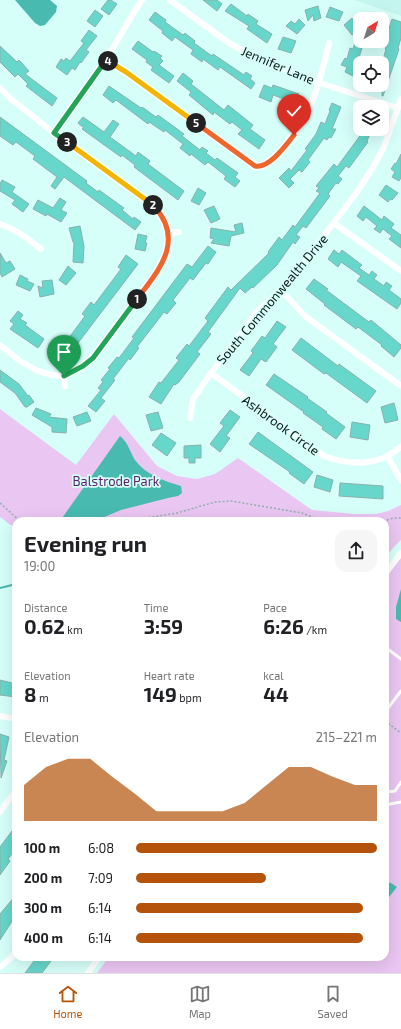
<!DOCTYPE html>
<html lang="en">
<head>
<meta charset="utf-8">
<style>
	:root { --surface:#fff; --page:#f6f6f6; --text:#202124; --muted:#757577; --line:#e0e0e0; --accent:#b45309 }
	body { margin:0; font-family:"Exo 2",sans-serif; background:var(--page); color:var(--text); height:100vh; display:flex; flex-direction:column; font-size:15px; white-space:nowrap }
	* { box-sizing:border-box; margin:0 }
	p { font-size:13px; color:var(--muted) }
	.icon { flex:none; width:22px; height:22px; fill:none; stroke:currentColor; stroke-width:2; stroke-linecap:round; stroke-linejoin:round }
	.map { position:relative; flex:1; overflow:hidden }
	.panel { position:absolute; left:12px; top:517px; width:377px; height:444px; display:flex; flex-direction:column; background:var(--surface); border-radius:12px; box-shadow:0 4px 16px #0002 }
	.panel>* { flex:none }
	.needle { width:26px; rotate:38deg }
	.tools { position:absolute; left:353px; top:12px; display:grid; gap:8px }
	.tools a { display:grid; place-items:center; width:36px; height:36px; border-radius:8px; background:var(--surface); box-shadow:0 4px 16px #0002; font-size:20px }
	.pin { position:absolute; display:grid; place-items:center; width:34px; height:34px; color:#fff; margin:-41px -17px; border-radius:50% 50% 50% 0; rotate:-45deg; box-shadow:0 0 4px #0007 }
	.pin .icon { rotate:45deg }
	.km { position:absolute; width:20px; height:20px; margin:-10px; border-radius:50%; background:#222; color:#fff; font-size:11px; line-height:20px; text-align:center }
	.round { display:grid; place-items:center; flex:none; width:42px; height:42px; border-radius:12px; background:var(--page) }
	.summary { display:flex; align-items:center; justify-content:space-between; height:68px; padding:0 12px }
	h1 { font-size:22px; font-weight:700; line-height:30px }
	.figures { display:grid; grid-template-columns:repeat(3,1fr); gap:6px; height:68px; padding:4px 12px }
	.figures div { display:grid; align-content:center }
	.figures b { font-size:20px; font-weight:700 }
	.figures small { font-size:11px; font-weight:400 }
	.figures p { font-size:11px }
	.chart { height:112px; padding:8px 12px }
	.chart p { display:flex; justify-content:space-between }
	.chart svg { width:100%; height:72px; margin-top:4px; fill:var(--accent); opacity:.7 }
	ul { padding:0 12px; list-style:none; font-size:13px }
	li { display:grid; grid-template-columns:64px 48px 1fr; align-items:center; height:30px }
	li i { height:10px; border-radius:5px; background:var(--accent) }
	.dock { display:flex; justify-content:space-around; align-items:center; height:56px; border-top:1px solid var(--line); background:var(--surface); font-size:11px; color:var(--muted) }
	.dock a { display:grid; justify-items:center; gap:2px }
	.dock .active { color:var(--accent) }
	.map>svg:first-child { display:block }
</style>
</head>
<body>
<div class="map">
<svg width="401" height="973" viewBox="0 0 401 973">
	<rect width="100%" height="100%" fill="#d7fffa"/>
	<polygon fill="#c4f5ef" points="354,0 401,0 401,16"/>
	<g fill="#eac6f2">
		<polygon points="0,409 76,465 114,414 157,466 177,476 197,479 215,474 238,458 312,510 355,514 376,514 388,511 401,505 401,540 393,548 385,558 385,521 16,521 16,529 0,517"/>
		<polygon points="401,557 401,973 97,973 109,957 385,957 385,579"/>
	</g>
	<g fill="#49bab0">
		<polygon points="15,0 50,0 57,6 56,12 45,25 40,26 35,23"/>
		<path d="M120,436c8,6 10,16 15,24 11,15 29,21 46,26l1,7 -4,3 -10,2 -47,12 -26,11h-35z"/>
		<polygon points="401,589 401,622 396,619 396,607"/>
		<polygon points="385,882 391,883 397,887 385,902"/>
	</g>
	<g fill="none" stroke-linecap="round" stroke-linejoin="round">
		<polyline stroke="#49bab0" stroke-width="2" points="0,588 16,584"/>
	</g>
	<g fill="#67d6cb" stroke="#8bb0ac">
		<polygon points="108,0 111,0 117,4 109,15 101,9"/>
		<polygon points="203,0 217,0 222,4 217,11"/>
		<polygon points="231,4 247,16 248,14 258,21 256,24 272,34 267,43 247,29 249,26 225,11"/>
		<polygon points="318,6 321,18 314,21 313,15 308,21 305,10"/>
		<polygon points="330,7 343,12 339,21 326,17"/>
		<polygon points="95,10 103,16 95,27 87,21"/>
		<polygon points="155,12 166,20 165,22 183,35 185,33 195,41 194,43 212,56 213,54 244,75 246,72 252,76 250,79 255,83 251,89 220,67 218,70 203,59 202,62 191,54 193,50 175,37 172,41 162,33 163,31 149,20"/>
		<polygon points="352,18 355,21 357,19 360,23 360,29 352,35 344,25"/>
		<polygon points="299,19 305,25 297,34 286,26 291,21 295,24"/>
		<polygon points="392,19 401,22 401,38 398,48 399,49 383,96 382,96 382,63 386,49 385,49 387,45 384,44"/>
		<polygon points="89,30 97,36 86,50 89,52 81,63 80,62 75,70 72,68 67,75 56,67 61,59 64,61 66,58 70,61 84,43 81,41"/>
		<polygon points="283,37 296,41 291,53 278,49"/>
		<polygon points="138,41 153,52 154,51 162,56 160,58 163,61 159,65 174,76 169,83 151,70 153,67 146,62 147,60 132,49"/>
		<polygon points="355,42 363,45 357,64 359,65 353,76 345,72 347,67 341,65 345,58 347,59 350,48 353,49"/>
		<polygon points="0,46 17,62 19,60 29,71 25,74 57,98 52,106 26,86 28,84 18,74 15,77 0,62"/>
		<polygon points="183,73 193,81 191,84 224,110 228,105 253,125 250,129 265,140 259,149 238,134 242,130 232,122 230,124 214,112 213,115 189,95 191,92 177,81"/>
		<polygon points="264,85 272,88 273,85 299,94 295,103 273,95 271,102 259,97"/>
		<polygon points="109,86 141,108 142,107 156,117 158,115 173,126 184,134 182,136 200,150 202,147 208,151 206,153 215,160 217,158 238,173 235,177 240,181 235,187 224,179 226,176 208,162 205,165 191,154 190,156 180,148 183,144 165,130 164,132 149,122 148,124 116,100 113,103 103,95"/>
		<polygon points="332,103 341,107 332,129 336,129 331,138 329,137 327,140 324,138 308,160 310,162 302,172 299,170 290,179 294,183 289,188 279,178 289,168 291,171 307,150 305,149 316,134 321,122 325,124 330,111 329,110"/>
		<polygon points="0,117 87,181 86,183 98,192 99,190 124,208 122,210 133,219 134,217 141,222 135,230 64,177 55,189 51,186 57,177 33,159 35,156 16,142 13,145 0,136"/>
		<polygon points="83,117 104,132 113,120 119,124 110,137 136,156 138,152 150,161 148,164 184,191 178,200 134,167 135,165 122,155 121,157 82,129 84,128 78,123"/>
		<polygon points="365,129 372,129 367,141 368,142 349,168 346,166 338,176 342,179 338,184 336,183 328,194 330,196 306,228 303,226 296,235 300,237 295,244 293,242 277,265 253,288 252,287 245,293 240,288 208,332 211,334 197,352 200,354 179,382 175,385 174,384 161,404 149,397 159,382 161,383 179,360 176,358 187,344 189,346 208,321 205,318 228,287 231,290 269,253 268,252 279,237 282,240 293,225 295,227 320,193 316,191 319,188 316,186 334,164 337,167"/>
		<polygon points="401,154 401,178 399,181 392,177 395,172 391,169 395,163 396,164"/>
		<polygon points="2,180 15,187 12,192 29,204 23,212 12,204 15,200 0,191 0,184"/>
		<polygon points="386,185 398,193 392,200 390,199 388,202 379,195"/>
		<polygon points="198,188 206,193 199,205 191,201"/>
		<polygon points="60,198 66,202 61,210 67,213 61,222 47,214 46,216 33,209 38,200 53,208"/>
		<polygon points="214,206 220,219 211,223 204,210"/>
		<polygon points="364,206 382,220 384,216 394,224 391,228 401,235 401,248 389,239 392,236 383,229 380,233 374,229 377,226 366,217 363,221 357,216"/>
		<polygon points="242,223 244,233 231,236 229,246 211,243 214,239 210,238 211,228 236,232 234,225"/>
		<polygon points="80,226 84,246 83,263 73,262 74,242 73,242 69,228"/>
		<polygon points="138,234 147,236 145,243 147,243 145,251 135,249"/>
		<polygon points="208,246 216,252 208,264 206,263 193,280 190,278 173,300 176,303 167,314 164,312 137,347 139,348 130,360 129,358 113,379 115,380 101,398 105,401 96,412 88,406 101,390 98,388 103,382 101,380 110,369 108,368 117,357 119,358 134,338 132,337 187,264 192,267"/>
		<polygon points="334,250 339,254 342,250 362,265 359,268 369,275 372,271 377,275 374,279 384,286 386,282 392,286 389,290 401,299 401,303 397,309 357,281 361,276 341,262 338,267 328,259"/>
		<polygon points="0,253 6,263 10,261 15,269 2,277 0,273"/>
		<polygon points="126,255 138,264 78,343 70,349 68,348 62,352 58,345 71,335 85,316 82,314 91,302 94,305 121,269 118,267"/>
		<polygon points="68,266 76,273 66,285 59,280"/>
		<polygon points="20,275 28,279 27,281 34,284 30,291 16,285"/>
		<polygon points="314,279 328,289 326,290 369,322 371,320 401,345 401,348 394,357 381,346 382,345 358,327 356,329 324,305 325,304 306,289"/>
		<polygon points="52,280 54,294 40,297 38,286 43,288 42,281"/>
		<polygon points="18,311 23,315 20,319 27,323 25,325 44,339 38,348 10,329 14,324 10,321"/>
		<polygon points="277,321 286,327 273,344 277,347 266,362 261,359 249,376 240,370 253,353 251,351 262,336 265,338"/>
		<polygon points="301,338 338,366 339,364 376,391 367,403 326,373 324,374 292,350"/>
		<polygon points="0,370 19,384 28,396 29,395 34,402 27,407 25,407 15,393 0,382"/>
		<polygon points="274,374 308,397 307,398 327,412 326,413 345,427 336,439 322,429 323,427 303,413 304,412 266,385"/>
		<polygon points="394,403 398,420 385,423 381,407"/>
		<polygon points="36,408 51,414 49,417 67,419 66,433 52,432 52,427 32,415"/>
		<polygon points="230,410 240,417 226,436 230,438 220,452 210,444 224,426 220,423"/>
		<polygon points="87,412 91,421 77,426 73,417"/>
		<polygon points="158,412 163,428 151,431 146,415"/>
		<polygon points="352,422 370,425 368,440 350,437"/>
		<polygon points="258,432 313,472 304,484 289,473 290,472 249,444"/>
		<polygon points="161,433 176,443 167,456 152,445"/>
		<polygon points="201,445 201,458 195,458 195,463 189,463 189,458 184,458 184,446"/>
		<polygon points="317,475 333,480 330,492 314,487"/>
		<polygon points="340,483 383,486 383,499 339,496"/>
		<polygon points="0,680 16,684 16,697 0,695"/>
		<polygon points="0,734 9,737 4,760 7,761 1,778"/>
		<polygon points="12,831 16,834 16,849 8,859 10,861 0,875 0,847"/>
		<polygon points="16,895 16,915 0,940 0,914"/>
		<polygon points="37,957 54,957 42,973 25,973"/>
	</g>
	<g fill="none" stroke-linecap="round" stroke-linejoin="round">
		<g stroke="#91b0ac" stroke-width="1.5" stroke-dasharray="2 2" stroke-linecap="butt">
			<polyline points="0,503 20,521"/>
			<polyline points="137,521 146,518 177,513 215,502 231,501 302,513 317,519 341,521"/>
			<polyline points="383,521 394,518 401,518"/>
			<polyline points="385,721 401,733"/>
		</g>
		<g stroke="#fff" stroke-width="3">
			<polyline points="385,647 401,659"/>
			<polyline points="385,712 401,691"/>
			<polyline points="385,792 395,791 401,782"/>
			<polyline points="385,805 401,802"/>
		</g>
		<g stroke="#fff" stroke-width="6">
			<polyline points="170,0 229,43 262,61 320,83 398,108"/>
			<path d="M106,60l20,12 129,94c10,2 16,-6 23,-13 32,-33 41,-67 51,-110"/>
			<path d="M0,88l11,11 43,34 97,70c19,19 22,46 7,68l-65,87 -19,14 -10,4 -12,-1 -14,-4 -18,-10 -20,-16"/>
			<polyline points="54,133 106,60 134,12 142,0"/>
			<polyline points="334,223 401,271"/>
			<path d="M0,224c16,5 28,15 41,25"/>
			<polyline points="168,234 179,232"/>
			<polyline points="280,289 305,316 401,386"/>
			<path d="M211,373l113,83c26,10 57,10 77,-10"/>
			<polyline points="64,376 65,386"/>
			<polyline points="190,418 193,399 211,373 255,314 291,279 357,192 372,169 384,147 401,99"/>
			<polyline points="388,457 401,480"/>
			<polyline points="385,574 401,553"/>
			<polyline points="0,716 16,719"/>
			<polyline points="0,812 16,790"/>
			<polyline points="0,967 11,958 16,952"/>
			<polyline points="88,973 99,957"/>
		</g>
	</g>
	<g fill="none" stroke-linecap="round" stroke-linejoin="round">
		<g stroke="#fff" stroke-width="8">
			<polyline id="split-1" points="64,376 83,366 93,358 137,299"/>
		</g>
		<g stroke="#fff" stroke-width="8">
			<path id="split-2" d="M137,299c22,-29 49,-59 16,-94"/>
		</g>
		<g stroke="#fff" stroke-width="8">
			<polyline id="split-3" points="67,142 153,205"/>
		</g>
		<g stroke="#fff" stroke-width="8">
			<polyline id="split-4" points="67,142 54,133 106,60 108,61"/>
		</g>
		<g stroke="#fff" stroke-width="8">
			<polyline id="split-5" points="108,61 126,72 196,123"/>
		</g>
		<g stroke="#fff" stroke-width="8">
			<path id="split-6" d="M196,123l59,43c14,3 31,-21 39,-31"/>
		</g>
		<use href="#split-1" stroke="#22a559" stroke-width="5"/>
		<use href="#split-2" stroke="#f0652b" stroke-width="5"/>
		<use href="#split-3" stroke="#f5b400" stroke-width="5"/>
		<use href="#split-4" stroke="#22a559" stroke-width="5"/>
		<use href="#split-5" stroke="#f5b400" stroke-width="5"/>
		<use href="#split-6" stroke="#f0652b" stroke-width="5"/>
	</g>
	<g text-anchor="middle" stroke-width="3.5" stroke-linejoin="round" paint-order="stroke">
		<g font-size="13" fill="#0c1a19" stroke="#d7fffa">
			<text transform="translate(278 65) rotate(23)" y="5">Jennifer Lane</text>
			<text transform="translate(272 299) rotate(-50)" y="5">South Commonwealth Drive</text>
			<text transform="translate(281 425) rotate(36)" y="5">Ashbrook Circle</text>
		</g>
		<g font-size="13" fill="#5a1e67" stroke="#d7fffa">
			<text x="116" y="486">Balstrode Park</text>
		</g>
	</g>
</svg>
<div class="tools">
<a><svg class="needle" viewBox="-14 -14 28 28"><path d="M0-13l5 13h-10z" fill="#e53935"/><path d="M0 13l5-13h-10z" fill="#757577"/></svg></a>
<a><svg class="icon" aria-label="locate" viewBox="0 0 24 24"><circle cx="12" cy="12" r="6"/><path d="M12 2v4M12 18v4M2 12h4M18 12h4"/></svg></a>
<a><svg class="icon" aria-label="layers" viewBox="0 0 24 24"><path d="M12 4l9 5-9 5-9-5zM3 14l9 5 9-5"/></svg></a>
</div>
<div class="pin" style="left:64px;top:376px;background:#1e9e55"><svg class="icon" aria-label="arrive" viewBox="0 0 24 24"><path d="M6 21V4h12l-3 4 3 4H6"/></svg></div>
<div class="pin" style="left:294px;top:135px;background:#d93025"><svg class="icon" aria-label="check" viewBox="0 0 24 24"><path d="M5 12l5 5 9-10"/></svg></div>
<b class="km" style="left:137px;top:299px">1</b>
<b class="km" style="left:153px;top:205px">2</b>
<b class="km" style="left:67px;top:142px">3</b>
<b class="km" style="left:108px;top:61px">4</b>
<b class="km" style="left:196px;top:123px">5</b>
<section class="panel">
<div class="summary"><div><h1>Evening run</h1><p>19:00</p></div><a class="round"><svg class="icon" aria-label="share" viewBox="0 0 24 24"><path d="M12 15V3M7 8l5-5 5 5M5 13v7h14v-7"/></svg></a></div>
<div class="figures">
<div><p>Distance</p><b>0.62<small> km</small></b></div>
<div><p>Time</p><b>3:59</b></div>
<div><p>Pace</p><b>6:26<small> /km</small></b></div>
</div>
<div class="figures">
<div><p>Elevation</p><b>8<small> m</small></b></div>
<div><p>Heart rate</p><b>149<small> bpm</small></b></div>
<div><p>kcal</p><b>44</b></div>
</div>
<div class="chart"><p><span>Elevation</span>215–221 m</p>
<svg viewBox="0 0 160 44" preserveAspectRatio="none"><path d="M0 44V22L10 11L20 6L30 6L40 17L50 27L60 38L70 38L80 38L90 38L100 33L110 22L120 11L130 11L140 17L150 22L160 22V44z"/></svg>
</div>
<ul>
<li><b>100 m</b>6:08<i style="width:100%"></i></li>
<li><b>200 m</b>7:09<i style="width:54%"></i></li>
<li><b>300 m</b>6:14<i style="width:94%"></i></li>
<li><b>400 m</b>6:14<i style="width:94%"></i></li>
</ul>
</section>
</div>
<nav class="dock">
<a class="active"><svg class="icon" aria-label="home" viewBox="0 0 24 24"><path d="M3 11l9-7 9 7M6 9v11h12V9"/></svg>Home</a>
<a><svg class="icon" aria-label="map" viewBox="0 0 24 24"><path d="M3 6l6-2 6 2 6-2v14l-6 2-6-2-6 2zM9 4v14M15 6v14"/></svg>Map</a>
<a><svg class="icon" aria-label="saved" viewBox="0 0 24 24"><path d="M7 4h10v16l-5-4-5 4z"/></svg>Saved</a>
</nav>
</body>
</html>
